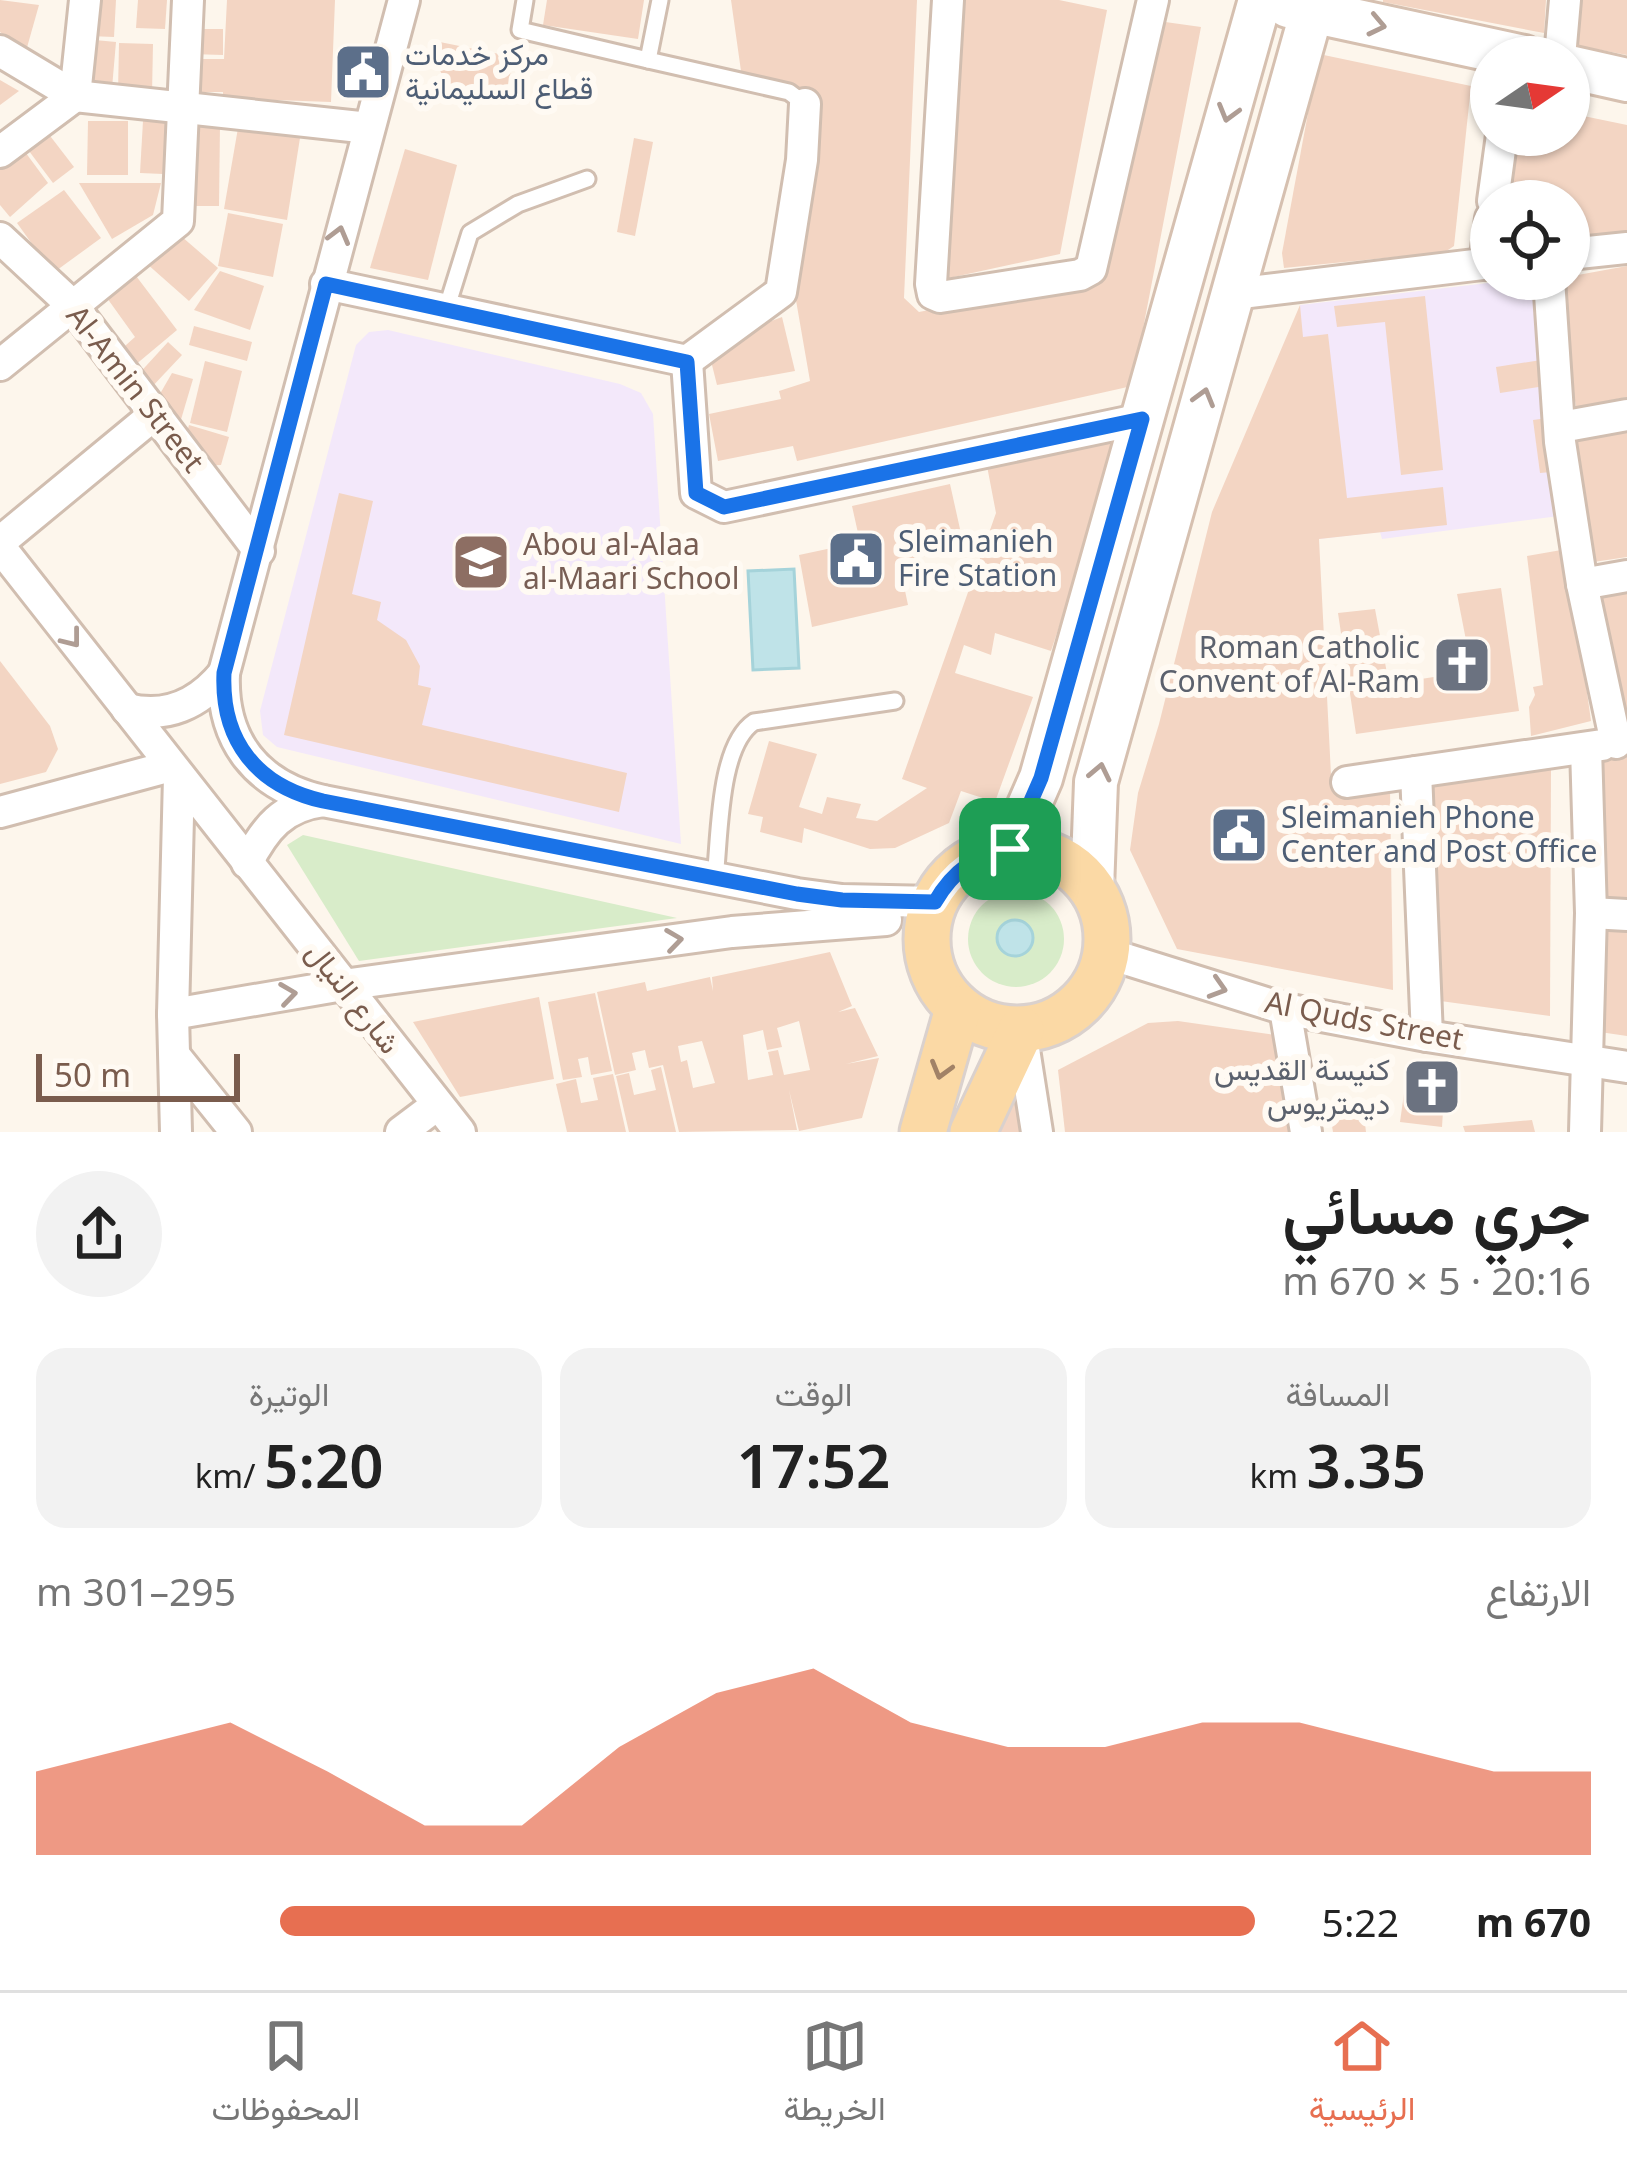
<!DOCTYPE html>
<html lang="ar">
<head>
<meta charset="utf-8">
<style>
	:root { --surface:#fff; --page:#f2f2f2; --text:#222; --muted:#767676; --line:#e0e0e0; --accent:#e76f51 }
	body { margin:0; font-family:"Noto Sans",Vazirmatn,sans-serif; background:var(--page); color:var(--text); direction:rtl; height:100vh; display:flex; flex-direction:column; font-size:45px; white-space:nowrap }
	* { box-sizing:border-box; margin:0 }
	p { font-size:39px; color:var(--muted) }
	.icon { flex:none; width:66px; height:66px; fill:none; stroke:currentColor; stroke-width:2; stroke-linecap:round; stroke-linejoin:round }
	.map { position:relative; height:1132px; overflow:hidden; direction:ltr }
	.sheet { display:flex; flex-direction:column; background:var(--surface); flex:1 }
	.sheet>* { flex:none }
	.needle { width:78px; rotate:77deg }
	.buttons { position:absolute; left:1470px; top:36px; display:grid; gap:24px }
	.buttons a { display:grid; place-items:center; width:120px; height:120px; border-radius:50%; background:var(--surface); box-shadow:0 3px 9px #0004; font-size:60px }
	.scale { position:absolute; left:36px; bottom:30px; width:204px; box-sizing:border-box; padding-left:12px; border:6px solid #7a5c4d; border-top:0; font-size:33px; line-height:42px; white-space:nowrap; color:#7a5c4d; -webkit-text-stroke:9px #fffaf3; paint-order:stroke }
	.pin { position:absolute; display:grid; place-items:center; width:102px; height:102px; color:#fff; margin:-51px; border-radius:24px; box-shadow:0 6px 18px #0006 }
	.round { display:grid; place-items:center; flex:none; width:126px; height:126px; border-radius:63px; background:var(--page) }
	.overview { display:flex; align-items:center; justify-content:space-between; height:204px; padding:0 36px }
	h1 { font-size:66px; font-weight:600; line-height:90px }
	.metrics { display:grid; grid-template-columns:repeat(3,1fr); gap:18px; height:204px; padding:12px 36px }
	.metrics div { display:grid; align-content:center; border-radius:30px; background:var(--page); text-align:center }
	.metrics b { font-size:60px; font-weight:600 }
	.metrics small { font-size:33px; font-weight:400 }
	.metrics p { font-size:33px }
	.chart { height:336px; padding:24px 36px }
	.chart p { display:flex; justify-content:space-between }
	.chart svg { width:100%; height:216px; margin-top:12px; fill:var(--accent); opacity:.7 }
	ul { padding:0 36px; list-style:none; font-size:39px }
	li { display:grid; grid-template-columns:192px 144px 1fr; align-items:center; height:90px }
	li i { height:30px; border-radius:15px; background:var(--accent) }
	.dock { display:flex; justify-content:space-around; align-items:center; height:168px; border-top:3px solid var(--line); background:var(--surface); font-size:33px; color:var(--muted) }
	.dock a { display:grid; justify-items:center; gap:6px }
	.dock .current { color:var(--accent) }
	.map>svg:first-child { display:block }
</style>
</head>
<body>
<div class="map">
<svg width="1627" height="1132" viewBox="0 0 1627 1132">
	<rect width="100%" height="100%" fill="#fdf6ec"/>
	<g fill="#f3e8fa">
		<polygon points="1522,279 1537,279 1567,515 1382,539 1380,532 1319,539 1296,338 1300,305"/>
		<polygon points="388,330 620,384 641,393 653,414 681,844 277,747 263,735 260,711 356,345 369,332"/>
	</g>
	<g fill="#d8ecc9">
		<polygon points="303,835 677,918 359,961 287,845"/>
		<circle cx="1016" cy="939" r="48"/>
	</g>
	<g fill="#bfe3e8" stroke="#a5d3da" stroke-width="3">
		<polygon points="794,569 799,668 753,670 748,571"/>
		<circle cx="1015" cy="938" r="18"/>
	</g>
	<g fill="#f3d5c3" fill-rule="evenodd">
		<polygon points="0,0 39,5 26,51 0,32"/>
		<polygon points="91,0 116,0 114,37 89,36"/>
		<polygon points="138,0 167,0 165,29 136,28"/>
		<polygon points="227,0 335,0 331,102 223,98 223,92 192,92 192,59 224,59"/>
		<polygon points="547,0 644,0 638,39 543,25"/>
		<polygon points="731,0 917,0 904,298 919,312 1087,279 1151,20 1201,27 1132,386 797,461 793,446 718,461 709,414 781,399 779,391 810,381 789,260 794,88 741,71"/>
		<polygon points="953,0 1059,0 1107,10 1060,254 940,280"/>
		<polygon points="1383,0 1546,0 1544,33 1383,2"/>
		<polygon points="1578,0 1627,0 1627,55 1575,45"/>
		<polygon points="190,29 223,29 223,55 190,54"/>
		<polygon points="84,39 116,42 112,88 81,86"/>
		<polygon points="435,41 514,57 505,98 446,83 437,64 429,61"/>
		<polygon points="119,43 153,44 152,94 118,93"/>
		<polygon points="1319,54 1471,86 1454,246 1445,252 1284,268 1282,253"/>
		<polygon points="0,80 19,91 0,105"/>
		<polygon points="1569,113 1627,125 1627,232 1569,240 1569,201 1498,201 1504,135 1569,135"/>
		<polygon points="88,121 128,121 128,175 87,175"/>
		<polygon points="143,121 166,122 163,174 140,173"/>
		<polygon points="186,124 220,124 219,206 185,206"/>
		<polygon points="44,128 74,167 53,183 23,143"/>
		<polygon points="238,128 300,138 287,220 224,209"/>
		<polygon points="634,138 653,142 635,236 617,232"/>
		<polygon points="20,145 48,183 10,217 0,205 0,160"/>
		<polygon points="405,149 457,165 428,280 370,268"/>
		<polygon points="79,183 161,183 153,215 112,239"/>
		<polygon points="64,190 101,238 53,273 17,223"/>
		<polygon points="228,213 283,224 273,277 218,266"/>
		<polygon points="174,230 218,268 189,301 146,263"/>
		<polygon points="1627,266 1627,397 1576,407 1556,279"/>
		<polygon points="130,268 177,330 128,371 116,354 135,337 102,291"/>
		<polygon points="220,271 264,286 250,330 194,310"/>
		<polygon points="1425,296 1443,470 1401,475 1385,322 1337,327 1334,306"/>
		<polygon points="1300,305 1303,337 1328,334 1347,498 1443,487 1447,525 1319,539 1331,775 1341,797 1390,789 1393,990 1177,949 1130,850 1138,793 1159,724 1212,512"/>
		<polygon points="782,317 795,371 717,385 711,361 726,338"/>
		<polygon points="194,326 252,342 247,361 189,345"/>
		<polygon points="168,342 182,355 149,390 135,378"/>
		<polygon points="1541,360 1545,386 1500,393 1496,367"/>
		<polygon points="205,361 242,371 227,432 190,423"/>
		<polygon points="172,373 193,379 177,433 153,406"/>
		<polygon points="1555,417 1562,471 1540,473 1533,420"/>
		<polygon points="189,425 229,437 221,465 201,466 183,445"/>
		<polygon points="1627,429 1627,557 1587,563 1560,442"/>
		<polygon points="1122,437 1051,651 995,633 991,655 964,645 955,673 1033,697 995,802 961,791 949,823 895,848 870,849 804,828 802,843 760,832 763,817 748,814 769,741 817,754 799,807 822,814 827,797 861,804 856,818 877,821 927,788 902,779 996,513 987,466"/>
		<polygon points="950,484 964,547 899,562 908,605 812,627 799,555 860,542 852,506"/>
		<polygon points="339,493 373,501 352,594 381,602 377,620 406,640 420,666 418,685 431,688 422,725 627,773 619,812 284,735"/>
		<polygon points="1567,549 1591,721 1531,736 1529,707 1535,695 1533,687 1543,685 1527,556"/>
		<polygon points="1501,588 1519,711 1356,734 1338,613 1375,609 1389,684 1472,671 1457,594"/>
		<polygon points="1627,588 1627,725 1590,594"/>
		<polygon points="0,661 50,726 58,749 46,772 0,784"/>
		<polygon points="1627,756 1627,905 1597,905 1594,760"/>
		<polygon points="1551,769 1550,1016 1426,999 1417,786"/>
		<polygon points="1595,925 1627,927 1627,1036 1593,1031"/>
		<path d="M830,952l22,54 -14,6 17,-4 23,48 -32,8 33,-6 -17,60 -63,13 -10,-41 8,40 -118,2 -16,-67 -14,3 -4,-18 -13,3 4,17 -21,5 -18,-83 48,-10 2,9 63,-14 3,14 -1,-14zM799,1021l11,49 -26,5 -6,-25 -10,2 5,23 -25,5 -5,-45 20,-5 4,20 15,-3 -5,-19zM702,1041l13,42 -22,5 -6,-28 -6,2 -3,-16z"/>
		<polygon points="595,993 612,1071 591,1075 588,1057 578,1059 582,1077 563,1080 548,1002"/>
		<polygon points="539,997 554,1079 460,1097 413,1022"/>
		<polygon points="1178,1021 1276,1035 1296,1132 1065,1132 1058,1070 1148,1023"/>
		<polygon points="661,1067 676,1132 629,1132 616,1076 629,1073 634,1095 656,1090 651,1070"/>
		<polygon points="1407,1072 1445,1079 1442,1127 1400,1122"/>
		<polygon points="613,1074 626,1132 567,1132 556,1084 576,1079 581,1103 598,1100 593,1078"/>
		<polygon points="1017,1100 1022,1132 993,1132 995,1106"/>
		<polygon points="1364,1115 1366,1132 1333,1132 1331,1120"/>
		<polygon points="1532,1120 1535,1132 1465,1132 1463,1126"/>
	</g>
	<g fill="none" stroke-linecap="round" stroke-linejoin="round">
		<g stroke="#d1beb0" stroke-width="21">
			<g id="lane">
				<polyline points="525,0 520,30 648,60 660,0"/>
				<polyline points="648,60 789,92 805,104"/>
				<polyline points="446,310 470,233 518,204 587,179"/>
				<path d="M715,878c5,-41 3,-132 39,-156l141,-21"/>
			</g>
		</g>
		<g stroke="#d1beb0" stroke-width="36">
			<g id="street">
				<path d="M404,0l-180,673c-3,68 33,113 99,128l474,93 45,6 93,2"/>
				<polyline points="948,0 931,284 933,294 940,297 1080,275 1091,269 1153,0"/>
				<polyline points="0,51 75,96 369,128"/>
				<polyline points="1560,57 1565,0"/>
				<polyline points="0,152 75,96 85,0"/>
				<polyline points="1493,201 1502,135"/>
				<polyline points="0,238 72,305 259,551"/>
				<polyline points="1569,254 1627,248"/>
				<polyline points="1485,264 1491,218"/>
				<polyline points="1549,279 1560,442 1582,584 1616,743"/>
				<polyline points="326,284 687,361 781,292 802,160 805,104"/>
				<polyline points="1233,294 1491,263"/>
				<polyline points="687,361 696,493 724,507 1142,419"/>
				<polyline points="0,365 178,221 188,0"/>
				<polyline points="1561,427 1627,415"/>
				<polyline points="0,542 155,414"/>
				<polyline points="0,547 460,1132"/>
				<polyline points="1582,584 1627,576"/>
				<path d="M127,709c39,10 72,-5 97,-36"/>
				<polyline points="1416,772 1427,1036"/>
				<polyline points="1347,782 1602,745"/>
				<polyline points="0,812 171,766"/>
				<path d="M247,863c18,-35 36,-57 76,-62"/>
				<polyline points="1591,913 1627,915"/>
				<polyline points="1106,953 1285,1009 1427,1036 1627,1067"/>
				<polyline points="1285,1009 1306,1132"/>
				<polyline points="173,1014 343,985 732,932 886,920"/>
				<polyline points="1021,1030 1037,1132"/>
				<polyline points="175,1056 236,1132"/>
				<polyline points="176,1132 173,1014 179,777"/>
				<polyline points="401,1132 437,1105"/>
				<polyline points="1585,1132 1591,913 1586,748"/>
			</g>
		</g>
		<g stroke="#d6c0b0" stroke-width="48">
			<g id="secondary">
				<polyline points="1288,6 1524,57"/>
				<polyline points="1569,67 1627,80"/>
				<polyline points="1010,849 1041,778 1260,0"/>
				<polyline points="1092,889 1096,782 1315,0"/>
			</g>
		</g>
		<g stroke="#dad1cd" stroke-width="51">
			<g id="primary">
				<circle cx="1017" cy="939" r="90"/>
				<polyline points="923,1132 958,1009"/>
				<polyline points="973,1132 1021,1030"/>
			</g>
		</g>
		<use href="#lane" stroke="#fff" stroke-width="15"/>
		<use href="#street" stroke="#fff" stroke-width="30"/>
		<use href="#secondary" stroke="#fff" stroke-width="42"/>
		<use href="#primary" stroke="#fbd9a5" stroke-width="45"/>
	</g>
	<defs><path id="oneway-chevron" d="M-2-3.5L2.5 0L-2 3.5" fill="none" stroke-width="1.6" stroke-linecap="round" stroke-linejoin="round" transform="scale(3)"/></defs>
	<g stroke="#af9d94">
		<use href="#oneway-chevron" transform="translate(1377 25) rotate(12)"/>
		<use href="#oneway-chevron" transform="translate(1228 113) rotate(106)"/>
		<use href="#oneway-chevron" transform="translate(339 235) rotate(-75)"/>
		<use href="#oneway-chevron" transform="translate(1204 397) rotate(-74)"/>
		<use href="#oneway-chevron" transform="translate(72 639) rotate(52)"/>
		<use href="#oneway-chevron" transform="translate(1100 772) rotate(-78)"/>
		<use href="#oneway-chevron" transform="translate(674 940) rotate(-8)"/>
		<use href="#oneway-chevron" transform="translate(1218 988) rotate(17)"/>
		<use href="#oneway-chevron" transform="translate(288 994) rotate(-8)"/>
	</g>
	<use stroke="#a18267" href="#oneway-chevron" transform="translate(941 1070) rotate(106)"/>
	<g fill="none" stroke-linecap="round" stroke-linejoin="round">
		<g stroke="#fff" stroke-width="24">
			<path id="route" d="M326,284l361,78 9,131 28,14 418,-88 -101,359 -31,71c-35,6 -57,22 -75,53l-93,-2 -45,-6 -474,-93c-66,-15 -102,-60 -99,-128z"/>
		</g>
		<use href="#route" stroke="#1a73e8" stroke-width="15"/>
	</g>
	<defs>
		<g id="civic-square" transform="scale(3)"><rect x="-9" y="-9" width="18" height="18" rx="4" fill="#5c6f8a" stroke="#fffaf3"/><path d="M-.6-6.5H3V-4.5H.6V-3L4-1V1h2V6H-6V1h2V-1L-.6-3ZM-1.2 2.5V6h2.4V2.5Z" fill="#fff"/></g>
		<g id="school-square" transform="scale(3)"><rect x="-9" y="-9" width="18" height="18" rx="4" fill="#8d6e63" stroke="#fffaf3"/><path d="M0-5L7-2L0 1L-7-2ZM-4 1L0 2.5L4 1V4Q0 6-4 4Z" fill="#fff"/></g>
		<g id="church-square" transform="scale(3)"><rect x="-9" y="-9" width="18" height="18" rx="4" fill="#6b7280" stroke="#fffaf3"/><path d="M-1.2-6h2.4v3.5h3.3v2.4h-3.3V6h-2.4V-.1h-3.3v-2.4h3.3Z" fill="#fff"/></g>
	</defs>
	<g fill-rule="evenodd">
		<use href="#civic-square" x="363" y="72"/>
		<use href="#civic-square" x="856" y="559"/>
		<use href="#school-square" x="481" y="562"/>
		<use href="#church-square" x="1462" y="665"/>
		<use href="#civic-square" x="1239" y="835"/>
		<use href="#church-square" x="1432" y="1087"/>
	</g>
	<g text-anchor="middle" stroke-width="12" stroke-linejoin="round" paint-order="stroke">
		<g font-size="30" fill="#4e5e75" stroke="#fffaf3" text-anchor="start">
			<text x="405" y="65">مركز خدمات<tspan x="405" dy="34">قطاع السليمانية</tspan></text>
			<text x="898" y="552">Sleimanieh<tspan x="898" dy="34">Fire Station</tspan></text>
			<text x="1281" y="828">Sleimanieh Phone<tspan x="1281" dy="34">Center and Post Office</tspan></text>
		</g>
		<g font-size="30" fill="#7a5c4d" stroke="#fffaf3">
			<text transform="translate(135 389) rotate(52)" y="10">Al-Amin Street</text>
			<text transform="translate(353 998) rotate(52)" y="10">شارع النيال</text>
			<text transform="translate(1364 1021) rotate(11)" y="10">Al Quds Street</text>
		</g>
		<g font-size="30" fill="#785e54" stroke="#fffaf3" text-anchor="start">
			<text x="523" y="555">Abou al-Alaa<tspan x="523" dy="34">al-Maari School</tspan></text>
		</g>
		<g font-size="30" fill="#5b616d" stroke="#fffaf3" text-anchor="end">
			<text x="1420" y="658">Roman Catholic<tspan x="1420" dy="34">Convent of Al-Ram</tspan></text>
			<text x="1390" y="1080">كنيسة القديس<tspan x="1390" dy="34">ديمتريوس</tspan></text>
		</g>
	</g>
</svg>
<div class="buttons">
<a><svg class="needle" viewBox="-14 -14 28 28"><path d="M0-13l5 13h-10z" fill="#e53935"/><path d="M0 13l5-13h-10z" fill="#767676"/></svg></a>
<a><svg class="icon" aria-label="locate" viewBox="0 0 24 24"><circle cx="12" cy="12" r="6"/><path d="M12 2v4M12 18v4M2 12h4M18 12h4"/></svg></a>
</div>
<div class="scale">50 m</div>
<div class="pin" style="left:1010px;top:849px;background:#1e9e55"><svg class="icon" aria-label="arrive" viewBox="0 0 24 24"><path d="M6 21V4h12l-3 4 3 4H6"/></svg></div>
</div>
<section class="sheet">
<div class="overview"><div><h1>جري مسائي</h1><p>20:16 · 5 × 670 m</p></div><a class="round"><svg class="icon" aria-label="share" viewBox="0 0 24 24"><path d="M12 15V3M7 8l5-5 5 5M5 13v7h14v-7"/></svg></a></div>
<div class="metrics">
<div><p>المسافة</p><b>3.35<small> km</small></b></div>
<div><p>الوقت</p><b>17:52</b></div>
<div><p>الوتيرة</p><b>5:20<small> /km</small></b></div>
</div>
<div class="chart"><p><span>الارتفاع</span>295–301 m</p>
<svg viewBox="0 0 160 44" preserveAspectRatio="none"><path d="M0 44V27L10 22L20 17L30 27L40 38L50 38L60 22L70 11L80 6L90 17L100 22L110 22L120 17L130 17L140 22L150 27L160 27V44z"/></svg>
</div>
<ul>
<li><b>670 m</b>5:22<i style="width:80%"></i></li>
</ul>
</section>
<nav class="dock">
<a class="current"><svg class="icon" aria-label="home" viewBox="0 0 24 24"><path d="M3 11l9-7 9 7M6 9v11h12V9"/></svg>الرئيسية</a>
<a><svg class="icon" aria-label="map" viewBox="0 0 24 24"><path d="M3 6l6-2 6 2 6-2v14l-6 2-6-2-6 2zM9 4v14M15 6v14"/></svg>الخريطة</a>
<a><svg class="icon" aria-label="saved" viewBox="0 0 24 24"><path d="M7 4h10v16l-5-4-5 4z"/></svg>المحفوظات</a>
</nav>
</body>
</html>
